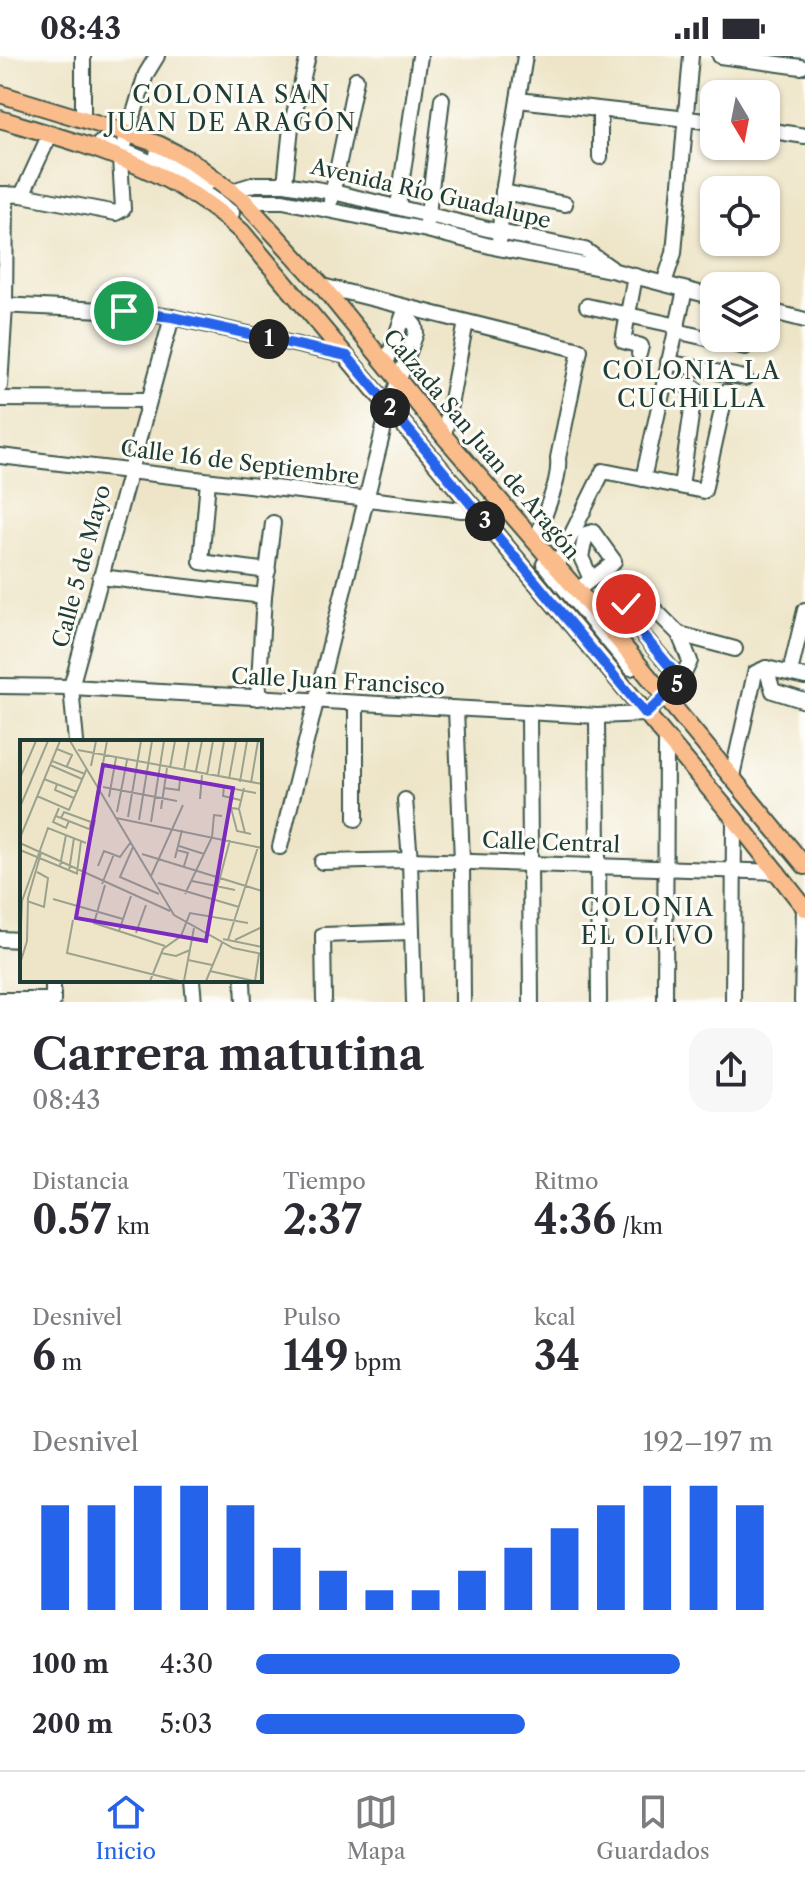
<!DOCTYPE html>
<html lang="es">
<head>
<meta charset="utf-8">
<style>
	:root { --surface:#fff; --page:#f7f7f7; --text:#2b2b33; --muted:#7c7c81; --line:#e1e1e2; --accent:#2563eb }
	body { margin:0; font-family:"Libre Caslon Text",serif; background:var(--page); color:var(--text); height:100vh; display:flex; flex-direction:column; font-size:30px; white-space:nowrap }
	* { box-sizing:border-box; margin:0 }
	p { font-size:26px; color:var(--muted) }
	.icon { flex:none; width:44px; height:44px; fill:none; stroke:currentColor; stroke-width:2; stroke-linecap:round; stroke-linejoin:round }
	.map { position:relative; height:946px; overflow:hidden }
	.panel { display:flex; flex-direction:column; background:var(--surface); flex:1 }
	.panel>* { flex:none }
	.needle { width:52px; rotate:170deg }
	.buttons { position:absolute; left:700px; top:24px; display:grid; gap:16px }
	.buttons a { display:grid; place-items:center; width:80px; height:80px; border-radius:16px; background:var(--surface); box-shadow:0 2px 6px #0004; font-size:40px }
	.pin { position:absolute; display:grid; place-items:center; width:68px; height:68px; color:#fff; margin:-34px; border:4px solid #fff; border-radius:50%; box-shadow:0 2px 8px #0007 }
	.km { position:absolute; width:40px; height:40px; margin:-20px; border-radius:50%; background:#222; color:#fff; font-size:22px; line-height:40px; text-align:center }
	.round { display:grid; place-items:center; flex:none; width:84px; height:84px; border-radius:24px; background:var(--page) }
	.headline { display:flex; align-items:center; justify-content:space-between; height:136px; padding:0 32px }
	h1 { font-size:44px; font-weight:800; line-height:60px }
	.metrics { display:grid; grid-template-columns:repeat(3,1fr); gap:12px; height:136px; padding:8px 32px }
	.metrics div { display:grid; align-content:center }
	.metrics b { font-size:40px; font-weight:800 }
	.metrics small { font-size:22px; font-weight:400 }
	.metrics p { font-size:22px }
	.chart { height:224px; padding:16px 32px }
	.chart p { display:flex; justify-content:space-between }
	.chart svg { width:100%; height:144px; margin-top:8px; stroke:var(--accent); stroke-width:6 }
	ul { padding:0 32px; list-style:none; font-size:26px }
	li { display:grid; grid-template-columns:128px 96px 1fr; align-items:center; height:60px }
	li i { height:20px; border-radius:10px; background:var(--accent) }
	.status { display:flex; justify-content:space-between; align-items:center; height:56px; padding:0 40px; background:var(--surface); direction:ltr }
	.status svg { height:22px; fill:currentColor }
	.tab-bar { display:flex; justify-content:space-around; align-items:center; height:112px; border-top:2px solid var(--line); background:var(--surface); font-size:22px; color:var(--muted) }
	.tab-bar a { display:grid; justify-items:center; gap:4px }
	.tab-bar .active { color:var(--accent) }
	.map>svg:first-child { display:block }
</style>
</head>
<body>
<div class="status"><b>08:43</b><svg viewBox="0 0 49 12"><path d="M0 12V9h3v3zM5 12V6h3v6zM10 12V3h3v9zM15 12V0h3v12zM26 1h20v11H26zM47 4h2v5h-2z"/></svg></div>
<div class="map">
<svg width="805" height="946" viewBox="0 0 805 946">
	<rect width="100%" height="100%" fill="#fdfcf7"/>
	<filter id="ink" filterUnits="userSpaceOnUse"><feTurbulence type="fractalNoise" baseFrequency=".0125" numOctaves="2"/><feDisplacementMap in="SourceGraphic" scale="16" xChannelSelector="R" yChannelSelector="G"/><feConvolveMatrix kernelMatrix="1 2 1 2 8 2 1 2 1" color-interpolation-filters="sRGB"/></filter>
	<filter id="wash" filterUnits="userSpaceOnUse"><feTurbulence type="fractalNoise" baseFrequency=".006" numOctaves="4" result="noise"/><feDisplacementMap in="SourceGraphic" scale="32" xChannelSelector="R" yChannelSelector="G"/><feGaussianBlur stdDeviation="1.8" result="paint"/><feColorMatrix in="noise" values="0 0 0 0 0 0 0 0 0 0 0 0 0 0 0 0 0 1.4 0 .05"/><feComposite in="paint" operator="in"/></filter>
	<g filter="url(#wash)">
		<rect width="100%" height="100%" fill="#eee5c8"/>
	</g>
	<g filter="url(#ink)">
		<g fill="none" stroke-linecap="round" stroke-linejoin="round">
			<g stroke="#3e564a" stroke-width="18">
				<g id="minor">
					<polyline points="720,0 801,11"/>
					<polyline points="518,44 714,66"/>
					<polyline points="83,64 83,0"/>
					<polyline points="766,74 805,80"/>
					<path d="M100,87c49,15 92,38 132,70"/>
					<polyline points="157,98 210,126"/>
					<polyline points="600,101 600,55"/>
					<polyline points="285,128 291,71 308,0"/>
					<polyline points="232,135 255,128 285,128 333,136 500,176 585,194 611,212"/>
					<polyline points="503,136 565,148"/>
					<polyline points="0,138 22,139 116,157 123,153 120,103 146,18 157,0"/>
					<polyline points="22,139 50,78"/>
					<polyline points="331,144 356,23"/>
					<polyline points="244,145 283,145 427,174 498,192 615,215 714,241"/>
					<polyline points="398,150 420,0"/>
					<polyline points="427,166 442,43"/>
					<polyline points="499,186 503,136 525,0"/>
					<polyline points="635,220 623,285 641,290 639,298"/>
					<polyline points="664,227 674,197 691,0"/>
					<path d="M322,230l258,64 -22,108c3,30 -19,57 -20,87"/>
					<polyline points="0,249 124,255 172,261 347,300"/>
					<polyline points="587,250 678,270"/>
					<polyline points="766,254 805,264"/>
					<polyline points="676,275 745,291"/>
					<polyline points="668,306 745,322"/>
					<polyline points="664,324 695,332 681,430"/>
					<polyline points="0,330 5,250 6,138"/>
					<polyline points="0,343 149,344"/>
					<polyline points="444,380 466,266"/>
					<polyline points="0,400 462,454 476,453"/>
					<polyline points="643,423 685,234"/>
					<polyline points="208,425 201,506 268,515"/>
					<polyline points="544,508 631,612"/>
					<polyline points="556,510 603,415 704,435 726,336"/>
					<polyline points="100,521 264,540"/>
					<polyline points="577,534 612,508 614,505 593,476 586,478 581,501 591,523"/>
					<polyline points="679,578 735,593"/>
					<polyline points="792,608 805,554"/>
					<polyline points="766,612 773,635 805,645"/>
					<path d="M0,630l71,1 526,29 49,-2 35,-34 9,-19 -11,-27 -38,-38c-8,1 -14,5 -17,13l2,6 55,65"/>
					<polyline points="258,642 264,540 273,467"/>
					<polyline points="456,653 462,805 463,946"/>
					<polyline points="529,656 531,946"/>
					<polyline points="597,660 599,946"/>
					<polyline points="76,686 71,631 172,261"/>
					<polyline points="732,720 755,617 766,612 805,621"/>
					<polyline points="405,744 410,804 414,946"/>
					<polyline points="356,763 356,647"/>
					<polyline points="280,791 389,351 416,277 415,270 404,257 386,308"/>
					<polyline points="322,806 410,804 778,816"/>
					<polyline points="0,883 22,884"/>
					<polyline points="192,924 194,946"/>
					<polyline points="243,926 244,946"/>
					<polyline points="0,944 53,944"/>
					<polyline points="324,944 323,879 412,876"/>
					<polyline points="53,946 53,924"/>
					<polyline points="665,946 666,683"/>
					<polyline points="733,946 734,762"/>
					<polyline points="802,946 804,851"/>
				</g>
			</g>
			<g stroke="#3e564a" stroke-width="20">
				<g id="major">
					<polyline points="0,38 115,73 160,89 191,105 244,145 322,230 444,380 577,534 805,810"/>
					<path d="M0,63c89,27 171,48 242,113l492,586 71,90"/>
				</g>
			</g>
			<use href="#minor" stroke="#fff" stroke-width="14"/>
			<use href="#major" stroke="#fabc8b" stroke-width="16"/>
		</g>
	</g>
	<g fill="none" stroke-linecap="round" stroke-linejoin="round" filter="url(#ink)">
		<g stroke="#fff" stroke-width="16">
			<polyline id="route" points="124,255 172,261 347,300 646,658 681,624 626,559 624,553 626,548"/>
		</g>
		<use href="#route" stroke="#2563eb" stroke-width="10"/>
	</g>
	<g text-anchor="middle" stroke-width="6" stroke-linejoin="round" paint-order="stroke">
		<g font-size="22" fill="#1f3d34" stroke="#fdfcf7">
			<text transform="translate(431 137) rotate(13)" y="8">Avenida Río Guadalupe</text>
			<text transform="translate(482 388) rotate(50)" y="8">Calzada San Juan de Aragón</text>
			<text transform="translate(240 406) rotate(7)" y="8">Calle 16 de Septiembre</text>
			<text transform="translate(81 510) rotate(-75)" y="8">Calle 5 de Mayo</text>
			<text transform="translate(338 625) rotate(3)" y="8">Calle Juan Francisco</text>
			<text transform="translate(551 786) rotate(2)" y="8">Calle Central</text>
		</g>
		<g font-size="24" letter-spacing="2" fill="#1f3d34" stroke="#fdfcf7">
			<text x="232" y="47">COLONIA SAN<tspan x="232" dy="28">JUAN DE ARAGÓN</tspan></text>
			<text x="692" y="323">COLONIA LA<tspan x="692" dy="28">CUCHILLA</tspan></text>
			<text x="648" y="860">COLONIA<tspan x="648" dy="28">EL OLIVO</tspan></text>
		</g>
	</g>
	<g transform="translate(20 684)">
		<rect width="242" height="242" fill="#eee5c8"/>
		<path fill="none" stroke="#9ba28d" stroke-width="2" d="M50,1l104,174 59,33 29,6M37,9l15,6 -5,11M58,10l184,34M32,21l33,13M30,25l32,14M71,26l5,-25M150,28l5,-27M164,30l5,-29M176,31l6,-30M187,35l6,-34M198,37l6,-36M0,38l16,-37M24,39l33,13M209,39l7,-38M80,40l7,-39M220,42l7,-41M231,43l7,-42M37,44l-2,6 19,8M83,47l74,14M144,48l15,2 1,-11M224,48l-5,21 6,24M17,56l32,14 18,-42M89,57l7,-39M180,59l2,-24M220,60l-17,-4 1,-9 32,6M0,67l28,-66M39,68l-6,14 13,6 3,-7M141,69l6,-41M219,69l-8,-1 6,23 14,3M97,72l10,-52M36,76l5,2 28,11 1,-2 1,-5 -27,-10 -3,6M108,77l13,-76M96,78l146,30M119,80l13,-79M131,82l13,-81M0,98l40,-97M0,103l150,68M159,106l25,8M113,107l-13,30 39,17M0,110l58,24M157,110l11,3 -4,13M122,114l120,37M155,118l7,-28M40,126l6,-31M78,126l6,-15 16,6 10,-14M49,131l5,-33M57,133l4,-32M62,135l13,-55M131,136l32,-71M172,141l43,9M138,143l81,24M82,144l12,-30M85,145l-11,38 71,23M165,154l27,-57 2,-22 8,1M33,159l70,20M7,161l17,6 4,-29 -11,-6M189,179l21,-79M53,180l-6,33 112,28M99,191l12,-35M116,193l10,-28M203,199l39,8M208,200l30,-93M215,200l27,-13M0,208l2,-47 26,-73 38,15M141,213l15,3 14,-6M168,220l24,5M0,224l7,-23 1,-43 13,-45M190,231l44,10M130,241l13,-32 18,-13 9,-23 58,10M164,241l10,-53M186,241l16,-38M235,241l4,-27"/>
		<path fill="#7b2cbf" fill-opacity="0.15" stroke="#7b2cbf" stroke-width="4" d="M83,25l130,23 -27,153 -130,-23z"/>
		<rect width="242" height="242" fill="none" stroke="#1f3d34" stroke-width="4"/>
	</g>
</svg>
<div class="buttons">
<a><svg class="needle" viewBox="-14 -14 28 28"><path d="M0-13l5 13h-10z" fill="#e53935"/><path d="M0 13l5-13h-10z" fill="#7c7c81"/></svg></a>
<a><svg class="icon" aria-label="locate" viewBox="0 0 24 24"><circle cx="12" cy="12" r="6"/><path d="M12 2v4M12 18v4M2 12h4M18 12h4"/></svg></a>
<a><svg class="icon" aria-label="layers" viewBox="0 0 24 24"><path d="M12 4l9 5-9 5-9-5zM3 14l9 5 9-5"/></svg></a>
</div>
<div class="pin" style="left:124px;top:255px;background:#1e9e55"><svg class="icon" aria-label="arrive" viewBox="0 0 24 24"><path d="M6 21V4h12l-3 4 3 4H6"/></svg></div>
<div class="pin" style="left:626px;top:548px;background:#d93025"><svg class="icon" aria-label="check" viewBox="0 0 24 24"><path d="M5 12l5 5 9-10"/></svg></div>
<b class="km" style="left:269px;top:283px">1</b>
<b class="km" style="left:390px;top:352px">2</b>
<b class="km" style="left:485px;top:465px">3</b>
<b class="km" style="left:677px;top:629px">5</b>
</div>
<section class="panel">
<div class="headline"><div><h1>Carrera matutina</h1><p>08:43</p></div><a class="round"><svg class="icon" aria-label="share" viewBox="0 0 24 24"><path d="M12 15V3M7 8l5-5 5 5M5 13v7h14v-7"/></svg></a></div>
<div class="metrics">
<div><p>Distancia</p><b>0.57<small> km</small></b></div>
<div><p>Tiempo</p><b>2:37</b></div>
<div><p>Ritmo</p><b>4:36<small> /km</small></b></div>
</div>
<div class="metrics">
<div><p>Desnivel</p><b>6<small> m</small></b></div>
<div><p>Pulso</p><b>149<small> bpm</small></b></div>
<div><p>kcal</p><b>34</b></div>
</div>
<div class="chart"><p><span>Desnivel</span>192–197 m</p>
<svg viewBox="0 0 160 44" preserveAspectRatio="none"><path d="M5 44V12M15 44V12M25 44V6M35 44V6M45 44V12M55 44V25M65 44V32M75 44V38M85 44V38M95 44V32M105 44V25M115 44V19M125 44V12M135 44V6M145 44V6M155 44V12"/></svg>
</div>
<ul>
<li><b>100 m</b>4:30<i style="width:82%"></i></li>
<li><b>200 m</b>5:03<i style="width:52%"></i></li>
</ul>
</section>
<nav class="tab-bar">
<a class="active"><svg class="icon" aria-label="home" viewBox="0 0 24 24"><path d="M3 11l9-7 9 7M6 9v11h12V9"/></svg>Inicio</a>
<a><svg class="icon" aria-label="map" viewBox="0 0 24 24"><path d="M3 6l6-2 6 2 6-2v14l-6 2-6-2-6 2zM9 4v14M15 6v14"/></svg>Mapa</a>
<a><svg class="icon" aria-label="saved" viewBox="0 0 24 24"><path d="M7 4h10v16l-5-4-5 4z"/></svg>Guardados</a>
</nav>
</body>
</html>
